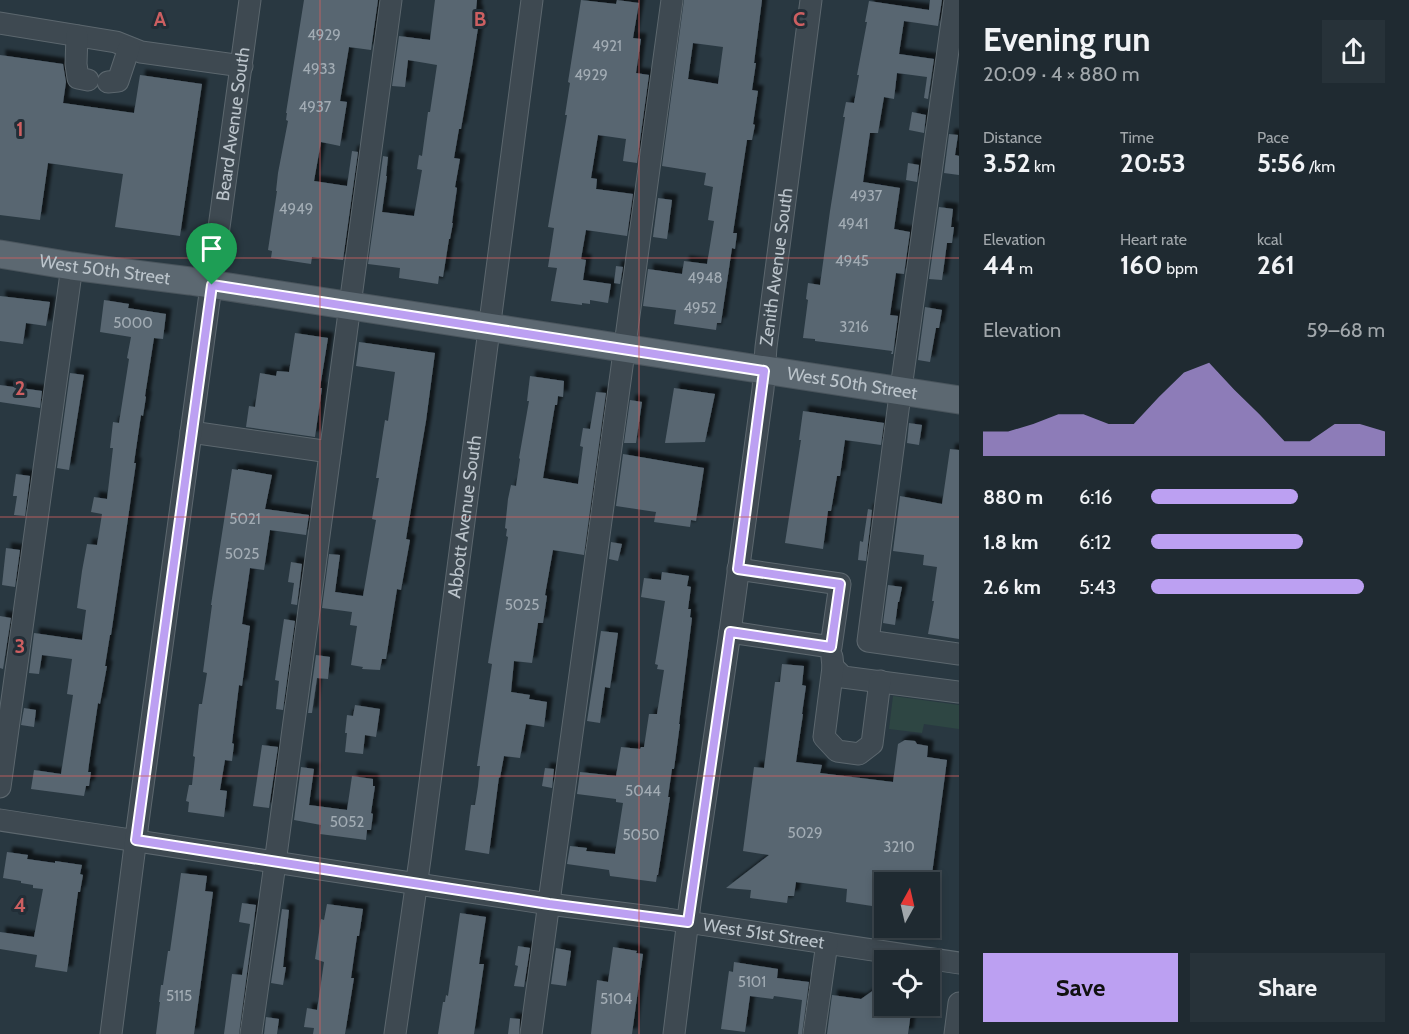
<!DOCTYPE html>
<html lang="en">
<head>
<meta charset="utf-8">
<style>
	:root { --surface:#1f2a31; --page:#273239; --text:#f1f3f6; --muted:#a1a7ab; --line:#3c464d; --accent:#bca0f2 }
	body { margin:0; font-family:Cabin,sans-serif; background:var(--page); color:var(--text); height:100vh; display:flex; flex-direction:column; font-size:22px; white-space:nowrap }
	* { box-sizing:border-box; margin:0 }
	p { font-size:20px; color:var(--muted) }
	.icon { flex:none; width:33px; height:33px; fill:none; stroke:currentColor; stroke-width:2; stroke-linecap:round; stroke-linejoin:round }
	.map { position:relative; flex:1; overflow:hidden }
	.sheet { display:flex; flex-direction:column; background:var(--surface); width:450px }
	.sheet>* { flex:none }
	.needle { width:39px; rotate:8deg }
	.fabs { position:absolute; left:874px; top:872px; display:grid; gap:12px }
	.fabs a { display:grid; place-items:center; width:66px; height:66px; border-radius:0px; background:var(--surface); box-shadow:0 3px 9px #0003,0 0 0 2px var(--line); font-size:30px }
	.pin { position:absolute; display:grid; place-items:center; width:51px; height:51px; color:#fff; margin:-62px -26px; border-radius:50% 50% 50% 0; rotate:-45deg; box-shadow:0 0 6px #0007 }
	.pin .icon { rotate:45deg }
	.round { display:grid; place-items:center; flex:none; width:63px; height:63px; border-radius:0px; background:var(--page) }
	.headline { display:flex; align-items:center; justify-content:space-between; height:102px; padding:0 24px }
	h1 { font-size:33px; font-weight:800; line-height:45px }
	.figures { display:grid; grid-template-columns:repeat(3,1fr); gap:9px; height:102px; padding:6px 24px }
	.figures div { display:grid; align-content:center }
	.figures b { font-size:26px; font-weight:800 }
	.figures small { font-size:16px; font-weight:400 }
	.figures p { font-size:16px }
	.chart { height:168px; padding:12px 24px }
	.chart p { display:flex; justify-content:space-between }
	.chart svg { width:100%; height:108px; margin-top:6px; fill:var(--accent); opacity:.7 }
	.cta { display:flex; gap:12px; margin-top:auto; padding:12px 24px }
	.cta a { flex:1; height:69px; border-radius:0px; background:var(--accent); color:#111; font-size:24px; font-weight:800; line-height:69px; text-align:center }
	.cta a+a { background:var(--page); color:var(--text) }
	ul { padding:0 24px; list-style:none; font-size:20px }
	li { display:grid; grid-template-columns:96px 72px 1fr; align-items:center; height:45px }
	li i { height:15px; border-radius:8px; background:var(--accent) }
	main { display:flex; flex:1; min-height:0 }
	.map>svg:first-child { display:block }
</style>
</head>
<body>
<main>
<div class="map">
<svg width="959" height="1034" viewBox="0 0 959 1034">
	<defs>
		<filter id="shadow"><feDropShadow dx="5.5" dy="-5.5" stdDeviation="1.5" flood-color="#0009"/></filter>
	</defs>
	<rect width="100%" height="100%" fill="#293841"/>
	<polygon fill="#2e4643" points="893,696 959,705 959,729 924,724 922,733 889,729"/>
	<g fill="#586671" fill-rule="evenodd" filter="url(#shadow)">
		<polygon points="304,0 378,0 371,50 349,47 340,101 347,102 340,146 321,142 314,181 347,186 352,151 358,152 343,260 312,257 311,264 271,258 272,251 268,250 277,191 276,191 278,173 288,121 286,120 287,113 286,113"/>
		<polygon points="435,0 477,0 476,10 478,11 477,21 479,22 472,66 461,129 459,129 454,158 460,159 455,187 457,188 452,223 453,223 450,239 449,239 443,277 439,276 438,284 399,278 400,268 368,264 383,156 388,157 386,176 387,176 382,212 414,216 422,170 417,169 419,155 422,156 428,112 430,112 437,65 408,60 405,87 392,86 399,36 430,40"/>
		<polygon points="581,0 616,4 617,0 639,3 633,38 641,39 636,73 649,75 637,163 623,161 626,139 598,135 591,178 597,179 596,189 633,194 627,236 586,230 581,259 586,260 583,280 611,284 608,303 590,300 590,304 582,303 582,305 551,301 557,268 548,267 554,228 548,227 567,115 565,115 570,83 568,82"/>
		<path d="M684,0h78l-8,63h2l-4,27 6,1 -5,33 2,1 -3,15h-5l-14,93h4l-2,16 -3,-1 -11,75h-4l-1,7 -42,-6 2,-14 -33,-4 5,-37 34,5 2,-13 23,3 7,-43 -6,-1 5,-33 -9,-2 2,-12 -44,-7zM693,43l30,4 -5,37 -30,-5z"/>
		<polygon points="930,0 942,0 938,26 904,21 899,54 934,59 928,99 924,98 927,77 897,73 894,99 884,97 878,133 870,133 863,182 900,188 894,229 910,232 904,274 896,273 890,315 898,316 893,354 891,354 892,351 815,341 815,339 803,338 808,300 806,299 808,283 820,285 830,211 845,117 843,117 846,102 854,103 859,75 857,75 867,22 865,22 869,1 929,10"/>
		<polygon points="0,55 63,64 66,82 63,103 134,113 140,75 202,84 180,236 115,227 123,174 48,163 40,220 0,215"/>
		<polygon points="912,112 926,115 924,133 909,130"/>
		<polygon points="949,134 958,135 955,155 959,156 959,175 944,173"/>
		<polygon points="908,163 919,165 917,182 906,180"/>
		<polygon points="658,198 672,200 667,239 653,237"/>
		<polygon points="939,207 953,209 951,227 954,227 952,243 947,243 942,280 929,279"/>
		<polygon points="616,266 623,267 620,284 614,283"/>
		<polygon points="0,296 50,302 46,326 26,323 23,344 0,341"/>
		<polygon points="104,300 129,304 128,308 166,314 163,339 154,338 145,396 146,397 143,416 141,415 134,463 136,463 132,491 111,635 110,635 105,666 107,666 100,704 98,703 89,764 88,772 91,772 89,786 86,786 84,796 31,789 34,770 61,774 73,695 67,694 72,659 42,655 39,674 29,673 34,633 82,640 86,610 77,608 82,571 87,544 97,545 102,514 91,512 94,497 107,499 113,448 110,448 113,422 119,423 129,359 127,358 131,337 100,332"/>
		<polygon points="925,307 942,310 939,328 936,328 930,362 918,360"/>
		<polygon points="295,333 328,338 320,388 322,388 315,437 246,427 249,406 255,407 260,373 276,376 277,371 289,372"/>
		<polygon points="359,342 435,353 426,421 406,539 410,540 401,590 397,589 386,659 382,659 380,670 362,669 363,667 351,665 357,626 350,625 352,612 322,608 329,554 340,555 335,592 363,596 376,520 372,519 379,478 376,478 385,420 388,421 395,372 356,366"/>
		<polygon points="70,373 84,375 69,470 57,468"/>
		<polygon points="530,376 564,381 563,397 558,396 557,405 555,405 543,478 578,484 583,447 580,446 583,428 590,429 596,392 606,393 584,555 553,550 545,595 547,596 543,623 538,623 532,663 514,661 511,692 530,695 529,699 547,702 544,727 526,724 520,758 504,756 500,778 499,777 489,854 465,850 471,805 475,805 478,786 480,766 477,766 492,664 488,663 508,537 506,536 507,529 505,528 508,499 511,485 516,486 520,459 519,458 529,401 527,401"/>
		<polygon points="0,385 42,391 40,408 0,402"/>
		<polygon points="674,388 715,394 705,442 665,443"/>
		<polygon points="630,400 642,402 636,443 624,443"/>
		<polygon points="803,411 884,423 881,445 845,440 840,476 837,476 831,511 828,511 823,549 785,543 801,440 799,440"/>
		<polygon points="909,423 922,425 919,445 907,443"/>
		<polygon points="950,449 959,450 959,639 928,634 934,601 932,601 937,567 923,565 924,555 893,551 900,496 942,504"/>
		<polygon points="623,454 704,468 696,521 691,520 690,527 654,522 656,512 616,506"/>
		<polygon points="232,469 238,470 238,469 272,475 265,509 309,515 306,535 270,530 264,570 250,568 242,624 250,626 242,686 239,685 232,743 234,744 232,761 225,760 220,790 227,791 224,817 188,812 189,802 186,801 189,785 192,785 195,757 193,756 199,704 202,704 207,673 203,672 212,605 211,605"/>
		<polygon points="16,474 30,476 25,516 14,515 17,496 13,496"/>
		<polygon points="868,509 872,510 866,561 858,560 860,541 863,542"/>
		<polygon points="611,542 622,544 618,561 609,559"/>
		<polygon points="6,548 20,550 15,587 2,585"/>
		<polygon points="291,562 302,564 297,605 291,604 294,583 288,582"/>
		<polygon points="662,572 689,576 687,586 691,587 688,609 691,609 690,617 692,618 679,724 680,724 674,769 672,769 668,797 670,797 658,875 657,875 656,882 610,876 609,870 567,864 570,846 587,848 586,851 615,854 623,803 616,802 616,799 577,794 580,772 616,776 621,747 640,749 641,747 644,747 649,714 657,714 664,670 657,669 658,665 655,664 665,601 641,597 644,578 661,580"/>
		<polygon points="888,585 902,587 899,602 898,602 895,625 883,623"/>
		<polygon points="0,616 11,618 3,669 0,668"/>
		<polygon points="284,619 295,621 283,710 276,709 279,681 275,680"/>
		<polygon points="601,631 618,633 610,688 605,687 600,723 587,721"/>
		<polygon points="316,655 330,657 328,679 317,678 312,713 308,713"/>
		<polygon points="782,664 804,666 802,685 806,686 802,714 803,714 796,762 822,765 820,773 893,782 898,744 905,740 915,741 917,744 928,746 927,757 947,760 931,882 885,882 885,908 846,902 847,889 796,882 794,896 788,896 787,903 750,898 751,890 726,888 769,855 743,851 754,767 764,768 775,682 780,682"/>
		<polygon points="355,705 380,709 376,737 365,735 363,754 345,752 347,733 345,733 347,715 353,716"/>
		<polygon points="24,708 36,710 34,727 21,725"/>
		<polygon points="262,745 278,747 269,808 253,806"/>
		<polygon points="301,767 314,769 309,805 347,810 352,776 373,779 373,786 375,786 371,813 373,814 371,830 367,830 366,840 320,834 321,825 294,820"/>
		<polygon points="545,768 554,769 552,788 542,786"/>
		<polygon points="7,852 28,855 27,859 55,863 55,861 82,865 80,874 83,875 80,892 78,892 67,972 35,967 37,955 0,949 0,932 34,937 43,889 33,888 33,885 21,883 21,881 3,878"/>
		<polygon points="181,873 207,876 205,891 213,892 194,1034 156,1034 160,1002 159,1002 161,985 163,985 168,951 170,951"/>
		<polygon points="242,903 256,905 239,1034 224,1034 232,974 242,975 250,924 239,922"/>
		<polygon points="327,904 363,909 359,936 357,936 351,978 354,978 345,1034 313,1034 314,1028 304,1027 307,1008 317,1010 324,962 315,959 321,919 324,920"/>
		<polygon points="282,909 289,910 283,967 286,967 283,985 271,983"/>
		<polygon points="460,913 486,917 479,964 484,964 474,1034 438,1034 443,1002 445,1002 446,995 448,996"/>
		<polygon points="518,946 530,948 524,987 514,986 518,966 515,965"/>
		<polygon points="613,947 637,951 636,953 643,954 632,1034 591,1034 597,980 608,982"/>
		<polygon points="556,948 571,951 566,986 551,984"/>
		<polygon points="734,962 778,969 777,978 809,982 802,1034 798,1034 802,1000 774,996 773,999 750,996 745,1032 721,1029 729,971 733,972"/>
		<polygon points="885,982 885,1005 912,1005 908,1034 827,1034 832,995 861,999"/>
		<polygon points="266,1017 279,1019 277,1034 264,1034"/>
		<polygon points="510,1018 520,1019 519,1034 508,1034"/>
	</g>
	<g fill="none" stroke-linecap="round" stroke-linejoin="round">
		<g stroke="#5c676e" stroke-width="23">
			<g id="minor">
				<polyline points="955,0 898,410 868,641 959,654"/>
				<polyline points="0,23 116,42 141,52 242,66"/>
				<polyline points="77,36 76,64 78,78 88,80"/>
				<polyline points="108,82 118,81 129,48"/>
				<polyline points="191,432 330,452"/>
				<polyline points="730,632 831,647 840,584 738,569"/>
				<polyline points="832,657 833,667 843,677 959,692"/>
				<polyline points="833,667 824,737 837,751 859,754 872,744 880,681"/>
				<polyline points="0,787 72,266"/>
				<path id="s1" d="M0,820l549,84 118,15 292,44"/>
				<path id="s2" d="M111,1034l27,-212 112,-822"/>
				<polyline points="251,1034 273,878 391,0"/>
				<path id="s3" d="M395,1034l25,-175 112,-859"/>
				<polyline points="531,1034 672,0"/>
				<path id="s4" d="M674,1034l16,-131 40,-271 33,-243 3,-42 45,-347"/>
				<polyline points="814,1034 827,943"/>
				<polyline points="955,1034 959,1003"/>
			</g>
		</g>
		<g stroke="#4a555d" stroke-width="29">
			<g id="major">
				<path id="s5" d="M0,254l72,12 118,15 769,119"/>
			</g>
		</g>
		<use href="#minor" stroke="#3e4951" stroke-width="21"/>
		<use href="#major" stroke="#5c6871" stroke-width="27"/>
	</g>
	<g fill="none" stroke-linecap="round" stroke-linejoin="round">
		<g stroke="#fff" stroke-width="12">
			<polygon id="route" points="212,285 764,371 738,569 840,584 831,647 730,632 688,922 549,904 136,840"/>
		</g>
		<use href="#route" stroke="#bca0f2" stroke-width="8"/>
	</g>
	<path fill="none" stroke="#cd5f61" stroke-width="1.5" stroke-opacity="0.55" d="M320,0v1034M639,0v1034M0,258h959M0,517h959M0,776h959"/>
	<g text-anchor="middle" stroke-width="6" stroke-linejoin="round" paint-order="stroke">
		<g font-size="15" fill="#a2acb4">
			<text x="324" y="40">4929</text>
			<text x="607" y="51">4921</text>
			<text x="319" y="74">4933</text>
			<text x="591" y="80">4929</text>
			<text x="315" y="112">4937</text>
			<text x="866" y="201">4937</text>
			<text x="296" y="214">4949</text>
			<text x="853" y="229">4941</text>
			<text x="852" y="266">4945</text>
			<text x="705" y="283">4948</text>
			<text x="700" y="313">4952</text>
			<text x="133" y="328">5000</text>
			<text x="854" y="332">3216</text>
			<text x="245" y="524">5021</text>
			<text x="242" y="559">5025</text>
			<text x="522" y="610">5025</text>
			<text x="643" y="796">5044</text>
			<text x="347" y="827">5052</text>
			<text x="805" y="838">5029</text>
			<text x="641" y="840">5050</text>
			<text x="899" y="852">3210</text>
			<text x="752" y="987">5101</text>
			<text x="179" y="1001">5115</text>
			<text x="616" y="1004">5104</text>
		</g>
		<g font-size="18" fill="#bbc4cb" stroke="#222e37">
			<text dy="6" stroke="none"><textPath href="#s2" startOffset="918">Beard Avenue South</textPath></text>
			<text dy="6" stroke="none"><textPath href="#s4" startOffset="774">Zenith Avenue South</textPath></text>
			<text dy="6" stroke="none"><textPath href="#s5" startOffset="106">West 50th Street</textPath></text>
			<text dy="6" stroke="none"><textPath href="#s5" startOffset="862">West 50th Street</textPath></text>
			<text dy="6" stroke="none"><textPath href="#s3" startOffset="522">Abbott Avenue South</textPath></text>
			<text dy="6" stroke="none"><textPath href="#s1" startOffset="772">West 51st Street</textPath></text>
		</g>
	</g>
	<g font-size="20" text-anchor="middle" font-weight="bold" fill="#cd5f61" stroke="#222e37" stroke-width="6" stroke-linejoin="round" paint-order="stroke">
		<text x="160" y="26">A</text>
		<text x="480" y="26">B</text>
		<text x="799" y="26">C</text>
		<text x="20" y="136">1</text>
		<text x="20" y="395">2</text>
		<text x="20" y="653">3</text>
		<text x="20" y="912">4</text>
	</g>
</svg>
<div class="fabs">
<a><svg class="needle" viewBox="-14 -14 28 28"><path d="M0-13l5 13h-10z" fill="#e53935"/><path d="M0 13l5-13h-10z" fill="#a1a7ab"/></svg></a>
<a><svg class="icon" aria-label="locate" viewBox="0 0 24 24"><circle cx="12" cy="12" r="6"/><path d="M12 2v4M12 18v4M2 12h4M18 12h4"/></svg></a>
</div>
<div class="pin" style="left:212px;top:285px;background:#1e9e55"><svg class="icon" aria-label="arrive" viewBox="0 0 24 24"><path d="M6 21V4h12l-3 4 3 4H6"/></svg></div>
</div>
<section class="sheet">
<div class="headline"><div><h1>Evening run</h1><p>20:09 · 4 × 880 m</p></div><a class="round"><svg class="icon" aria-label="share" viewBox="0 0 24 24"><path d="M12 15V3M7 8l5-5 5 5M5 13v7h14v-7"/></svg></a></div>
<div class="figures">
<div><p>Distance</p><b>3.52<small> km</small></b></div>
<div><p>Time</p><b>20:53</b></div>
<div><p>Pace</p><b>5:56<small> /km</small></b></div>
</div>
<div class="figures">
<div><p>Elevation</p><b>44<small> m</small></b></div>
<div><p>Heart rate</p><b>160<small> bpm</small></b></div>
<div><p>kcal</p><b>261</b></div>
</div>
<div class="chart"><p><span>Elevation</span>59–68 m</p>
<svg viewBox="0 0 160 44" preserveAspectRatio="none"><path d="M0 44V34L10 34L20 31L30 27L40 27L50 31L60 31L70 20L80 10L90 6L100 17L110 27L120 38L130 38L140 31L150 31L160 34V44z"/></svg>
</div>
<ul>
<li><b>880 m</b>6:16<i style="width:63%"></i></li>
<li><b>1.8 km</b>6:12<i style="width:65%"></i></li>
<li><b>2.6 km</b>5:43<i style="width:91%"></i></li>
</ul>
<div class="cta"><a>Save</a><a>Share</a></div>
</section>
</main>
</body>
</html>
